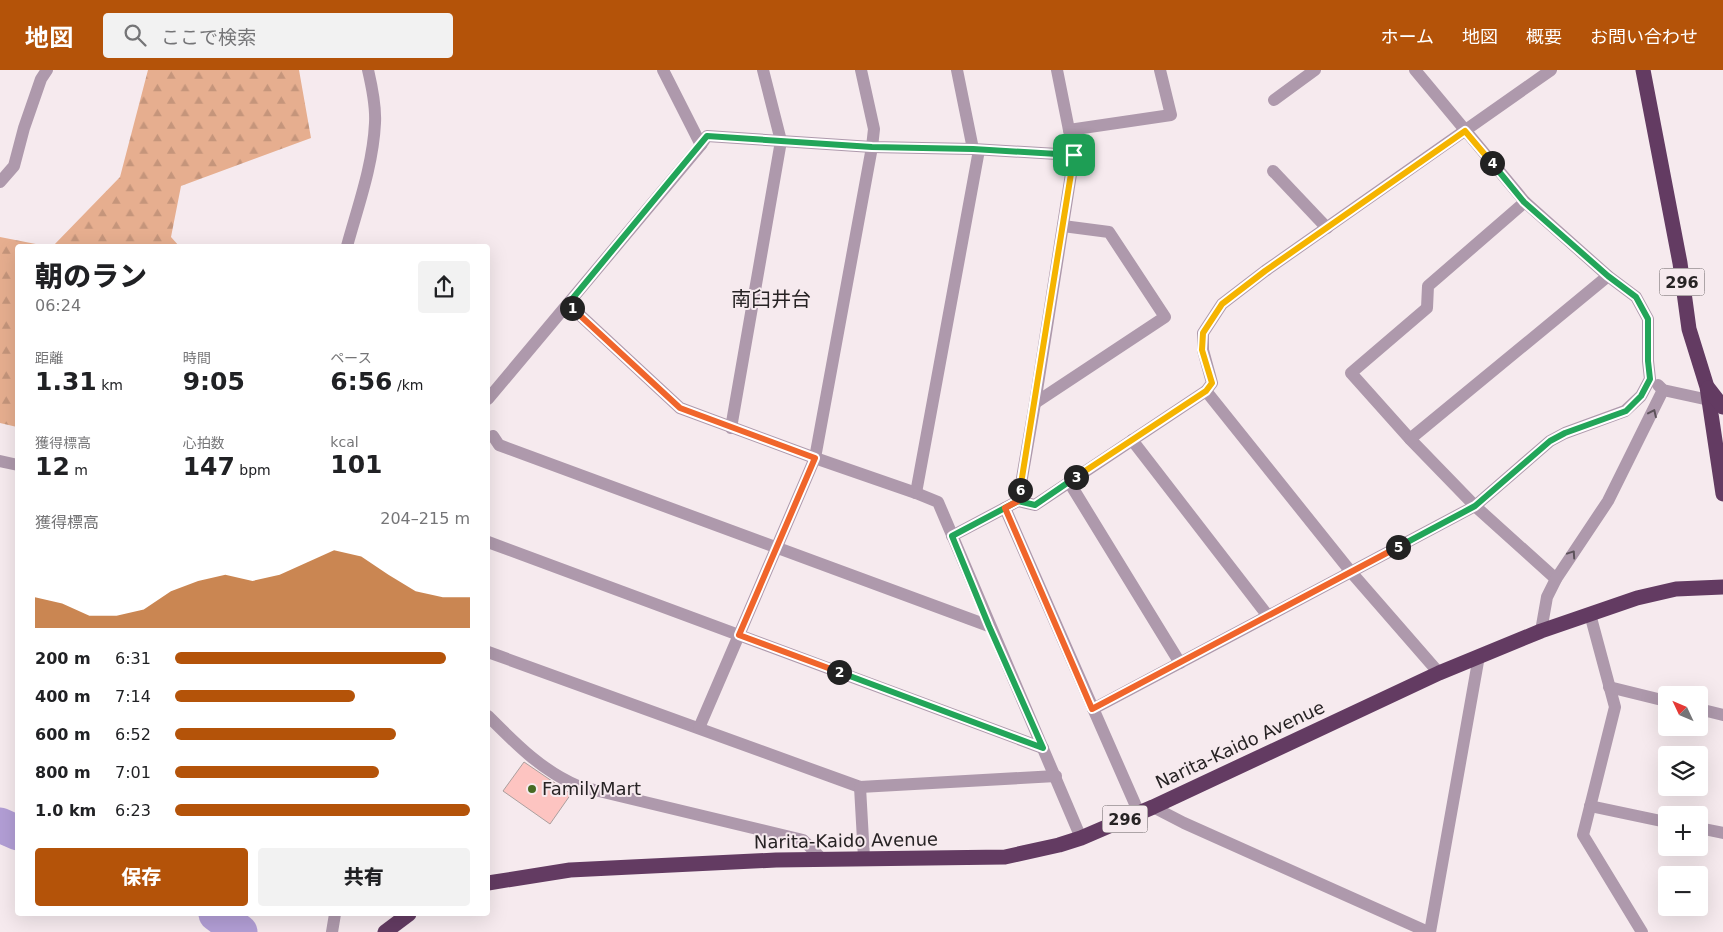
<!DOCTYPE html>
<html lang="ja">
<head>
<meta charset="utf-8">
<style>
	:root { --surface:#fff; --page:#f2f2f2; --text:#202124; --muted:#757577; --accent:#b45309 }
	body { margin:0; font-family:"DejaVu Sans","Noto Sans JP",sans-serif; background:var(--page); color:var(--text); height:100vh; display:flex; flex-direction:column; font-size:19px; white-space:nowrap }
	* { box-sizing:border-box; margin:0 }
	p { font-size:16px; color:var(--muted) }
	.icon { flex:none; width:28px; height:28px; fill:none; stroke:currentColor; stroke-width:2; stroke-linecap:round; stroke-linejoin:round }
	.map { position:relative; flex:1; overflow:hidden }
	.panel { position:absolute; left:15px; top:174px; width:475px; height:672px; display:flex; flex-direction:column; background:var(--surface); border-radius:5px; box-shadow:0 5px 20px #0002 }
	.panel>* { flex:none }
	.needle { width:32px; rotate:314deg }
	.tools { position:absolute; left:1658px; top:616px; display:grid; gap:10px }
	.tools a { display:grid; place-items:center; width:50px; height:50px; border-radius:5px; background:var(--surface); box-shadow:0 5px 20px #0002; font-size:25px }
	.pin { position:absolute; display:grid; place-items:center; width:42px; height:42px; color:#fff; margin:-21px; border-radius:10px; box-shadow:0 2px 8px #0006 }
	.km { position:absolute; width:25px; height:25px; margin:-12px; border-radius:50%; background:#222; color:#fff; font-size:14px; line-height:25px; text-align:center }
	.round { display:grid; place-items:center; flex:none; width:52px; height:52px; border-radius:5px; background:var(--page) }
	.head { display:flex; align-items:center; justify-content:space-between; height:85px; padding:0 20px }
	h1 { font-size:28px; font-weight:800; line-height:38px }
	.stats { display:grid; grid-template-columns:repeat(3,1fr); gap:8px; height:85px; padding:5px 20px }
	.stats div { display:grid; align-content:center }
	.stats b { font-size:25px; font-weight:800 }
	.stats small { font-size:14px; font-weight:400 }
	.stats p { font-size:14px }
	.chart { height:140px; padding:10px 20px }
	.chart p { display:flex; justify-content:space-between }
	.chart svg { width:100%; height:90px; margin-top:5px; fill:var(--accent); opacity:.7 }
	.action { display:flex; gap:10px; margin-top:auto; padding:10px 20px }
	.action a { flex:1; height:58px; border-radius:5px; background:var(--accent); color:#fff; font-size:20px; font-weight:800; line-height:58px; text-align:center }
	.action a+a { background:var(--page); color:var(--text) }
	ul { padding:0 20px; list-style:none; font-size:16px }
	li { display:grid; grid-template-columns:80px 60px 1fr; align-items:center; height:38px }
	li i { height:12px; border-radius:6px; background:var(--accent) }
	header { display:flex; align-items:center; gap:30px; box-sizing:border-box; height:70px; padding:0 25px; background:var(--accent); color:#fff }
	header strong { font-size:24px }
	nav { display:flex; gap:28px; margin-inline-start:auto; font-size:18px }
	.search { width:350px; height:45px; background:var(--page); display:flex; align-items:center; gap:12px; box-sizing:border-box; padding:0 18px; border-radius:5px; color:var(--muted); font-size:19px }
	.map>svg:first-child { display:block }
</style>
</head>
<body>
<header>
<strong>地図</strong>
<div class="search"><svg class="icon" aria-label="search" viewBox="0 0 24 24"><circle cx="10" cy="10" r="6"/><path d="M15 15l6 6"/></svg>ここで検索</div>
<nav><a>ホーム</a><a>地図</a><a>概要</a><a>お問い合わせ</a></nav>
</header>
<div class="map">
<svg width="1723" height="862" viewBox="0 0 1723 862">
	<defs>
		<pattern id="forest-firs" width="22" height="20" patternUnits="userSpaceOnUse" patternTransform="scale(1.25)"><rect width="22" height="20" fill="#e6ae8f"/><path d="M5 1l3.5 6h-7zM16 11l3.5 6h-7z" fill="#c5957b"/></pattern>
	</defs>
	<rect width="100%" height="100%" fill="#f6eaee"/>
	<g fill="url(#forest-firs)">
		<polygon points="148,0 299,0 311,68 181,116 171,167 179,176 53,176 120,107"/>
		<polygon points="0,167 46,176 18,176 17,357 0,353"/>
	</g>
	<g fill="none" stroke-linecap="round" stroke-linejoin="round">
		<g stroke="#b29ed5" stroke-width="35">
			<polyline points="0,755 18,763"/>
			<polyline points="216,844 240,862"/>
		</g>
	</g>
	<polygon fill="#fdc4c1" stroke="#ab9f9e" points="524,692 571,724 550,754 503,721"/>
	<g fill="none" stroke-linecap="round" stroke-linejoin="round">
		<g stroke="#ae99ac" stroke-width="12">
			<polyline points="957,0 973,79"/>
			<polyline points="1274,30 1315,0"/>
			<polyline points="1069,60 1171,45 1160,0"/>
			<polyline points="701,75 707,66 872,77 973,79 1074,85"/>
			<polyline points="1273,101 1327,158"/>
			<polyline points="0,112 14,96 24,58 41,9 47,0"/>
			<polyline points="1525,132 1428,216 1427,238 1351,303 1410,369 1475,436 1556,509"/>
			<path d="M347,176c11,-40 26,-81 28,-123 1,-17 -3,-36 -7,-53"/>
			<polyline points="568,234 680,338 815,388 916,423 938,432 1081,768"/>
			<polyline points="1658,315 1663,320 1709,330"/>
			<polyline points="1206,321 1212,313 1203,280 1203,263 1222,234 1265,201 1551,0"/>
			<polyline points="488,329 701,75 663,0"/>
			<polyline points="1035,333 1165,247 1109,162 1063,156"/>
			<polyline points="731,358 781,71 763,0"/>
			<polyline points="493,366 499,375 989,556"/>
			<polyline points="1410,369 1608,206"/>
			<polyline points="1132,370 1268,546"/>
			<polyline points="0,391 18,395"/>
			<polyline points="1069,412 1180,593"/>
			<polyline points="916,423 979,80"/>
			<polyline points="1018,431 1035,435 1206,321 1351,502 1439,603"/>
			<polyline points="1005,438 1139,743"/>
			<polyline points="952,466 1018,431 1035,333 1074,85 1057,0"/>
			<polyline points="488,472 1043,678"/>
			<polyline points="1590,544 1615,637 1583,765 1642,862"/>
			<polyline points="1541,561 1547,527 1556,509 1608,431 1663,320"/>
			<polyline points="488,582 860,717 1056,706"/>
			<polyline points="1609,617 1666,631"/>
			<polyline points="1093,639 1475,436 1550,371 1565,363 1625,341 1641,326 1650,309 1648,291 1648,249 1636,227 1608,206 1525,132 1415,0"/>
			<polyline points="1699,639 1723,645"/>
			<path d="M488,646c27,27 54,55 90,70l225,54 19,19"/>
			<polyline points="699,658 815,388 872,77 874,59 861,0"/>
			<polyline points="860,717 864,788"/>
			<polyline points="1590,736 1666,752"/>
			<polyline points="1153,737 1184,753 1428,862"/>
			<polyline points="1699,758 1723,763"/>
			<polyline points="332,862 335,844"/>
			<polyline points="1430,862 1479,586"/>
		</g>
		<g stroke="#633b62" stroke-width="15">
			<polyline points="1643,0 1680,193 1689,259 1707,317 1723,424"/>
			<polyline points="1708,318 1723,337"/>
			<polyline points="488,813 570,800 776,790 1005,787 1059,775 1081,768 1153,737 1439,603 1541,561 1637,528 1676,519 1723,517"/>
			<polyline points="385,862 409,844"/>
		</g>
	</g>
	<defs><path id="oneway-chevron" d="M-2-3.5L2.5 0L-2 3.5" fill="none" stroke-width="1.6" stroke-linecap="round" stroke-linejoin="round" transform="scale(1.25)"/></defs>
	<g stroke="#5d525a">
		<use href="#oneway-chevron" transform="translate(1653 343) rotate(-65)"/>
		<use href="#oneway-chevron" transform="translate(1572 484) rotate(-56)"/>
	</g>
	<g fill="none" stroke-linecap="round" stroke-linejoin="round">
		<g stroke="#fff" stroke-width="10">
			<polyline id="split-1" points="572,238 568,234 707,66 872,77 973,79 1074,85"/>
		</g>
		<g stroke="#fff" stroke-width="10">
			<polyline id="split-2" points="572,238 680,338 815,388 739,565 839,602"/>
		</g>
		<g stroke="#fff" stroke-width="10">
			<polyline id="split-3" points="839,602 1043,678 989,556 952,466 1018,431 1035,435 1076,407"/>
		</g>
		<g stroke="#fff" stroke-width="10">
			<polyline id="split-4" points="1076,407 1206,321 1212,313 1202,280 1203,263 1222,234 1265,201 1465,61 1492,93"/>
		</g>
		<g stroke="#fff" stroke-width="10">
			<polyline id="split-5" points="1398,477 1475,436 1550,371 1565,363 1626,341 1641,326 1650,309 1648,291 1648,249 1636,227 1608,206 1524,132 1492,93"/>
		</g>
		<g stroke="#fff" stroke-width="10">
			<polyline id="split-6" points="1020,420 1018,431 1005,438 1092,639 1398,477"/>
		</g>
		<g stroke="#fff" stroke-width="10">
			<polyline id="split-7" points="1020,420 1074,85"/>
		</g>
		<use href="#split-1" stroke="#22a559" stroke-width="6"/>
		<use href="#split-2" stroke="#f0652b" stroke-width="6"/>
		<use href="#split-3" stroke="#22a559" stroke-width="6"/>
		<use href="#split-4" stroke="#f5b400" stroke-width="6"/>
		<use href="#split-5" stroke="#22a559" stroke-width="6"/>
		<use href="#split-6" stroke="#f0652b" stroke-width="6"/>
		<use href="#split-7" stroke="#f5b400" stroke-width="6"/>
	</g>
	<circle fill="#466a23" stroke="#f6eaee" stroke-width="2" cx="532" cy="719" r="5"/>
	<g text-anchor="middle" stroke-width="4" stroke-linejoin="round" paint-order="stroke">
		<g fill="#f6eaee" stroke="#655f61" stroke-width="1">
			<rect x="1659.5" y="198.5" width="45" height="27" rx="4"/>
			<rect x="1102.5" y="735.5" width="45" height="27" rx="4"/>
		</g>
		<g font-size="16" font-weight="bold" fill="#272324">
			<text x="1682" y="218">296</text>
			<text x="1125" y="755">296</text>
		</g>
		<g font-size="18" fill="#272324" stroke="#f6eaee">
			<text transform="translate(1240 675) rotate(-25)" y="6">Narita-Kaido Avenue</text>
			<text transform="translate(846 771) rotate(-1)" y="6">Narita-Kaido Avenue</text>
		</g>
		<g font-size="18" fill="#272324" stroke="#f6eaee" text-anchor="start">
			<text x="542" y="725">FamilyMart</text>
		</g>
		<g font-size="20" fill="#272324" stroke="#f6eaee">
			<text x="771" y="236">南臼井台</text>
		</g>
	</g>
</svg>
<div class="tools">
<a><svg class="needle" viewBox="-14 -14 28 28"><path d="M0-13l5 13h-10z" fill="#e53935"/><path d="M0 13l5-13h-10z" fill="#757577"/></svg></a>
<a><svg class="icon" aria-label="layers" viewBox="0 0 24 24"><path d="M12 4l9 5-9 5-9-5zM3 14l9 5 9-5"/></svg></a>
<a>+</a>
<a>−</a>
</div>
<div class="pin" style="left:1074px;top:85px;background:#1e9e55"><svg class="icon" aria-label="arrive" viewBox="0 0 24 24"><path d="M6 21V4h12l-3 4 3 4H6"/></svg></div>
<b class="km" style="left:572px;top:238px">1</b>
<b class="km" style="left:839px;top:602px">2</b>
<b class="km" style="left:1076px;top:407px">3</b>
<b class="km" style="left:1492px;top:93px">4</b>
<b class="km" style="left:1398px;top:477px">5</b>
<b class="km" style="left:1020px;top:420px">6</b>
<section class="panel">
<div class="head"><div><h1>朝のラン</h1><p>06:24</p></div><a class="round"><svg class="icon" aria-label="share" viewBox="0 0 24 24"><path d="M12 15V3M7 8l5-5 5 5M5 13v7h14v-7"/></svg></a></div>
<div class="stats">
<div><p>距離</p><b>1.31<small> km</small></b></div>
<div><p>時間</p><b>9:05</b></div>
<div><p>ペース</p><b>6:56<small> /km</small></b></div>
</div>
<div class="stats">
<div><p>獲得標高</p><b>12<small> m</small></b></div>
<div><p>心拍数</p><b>147<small> bpm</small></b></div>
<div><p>kcal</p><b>101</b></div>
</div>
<div class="chart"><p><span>獲得標高</span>204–215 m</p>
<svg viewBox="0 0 160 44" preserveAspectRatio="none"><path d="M0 44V29L10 32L20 38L30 38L40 35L50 26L60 21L70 18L80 21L90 18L100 12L110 6L120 9L130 18L140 26L150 29L160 29V44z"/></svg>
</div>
<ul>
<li><b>200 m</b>6:31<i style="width:92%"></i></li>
<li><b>400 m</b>7:14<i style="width:61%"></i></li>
<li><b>600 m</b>6:52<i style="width:75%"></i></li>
<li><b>800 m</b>7:01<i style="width:69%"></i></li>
<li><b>1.0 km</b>6:23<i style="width:100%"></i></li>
</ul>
<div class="action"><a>保存</a><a>共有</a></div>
</section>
</div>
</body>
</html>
